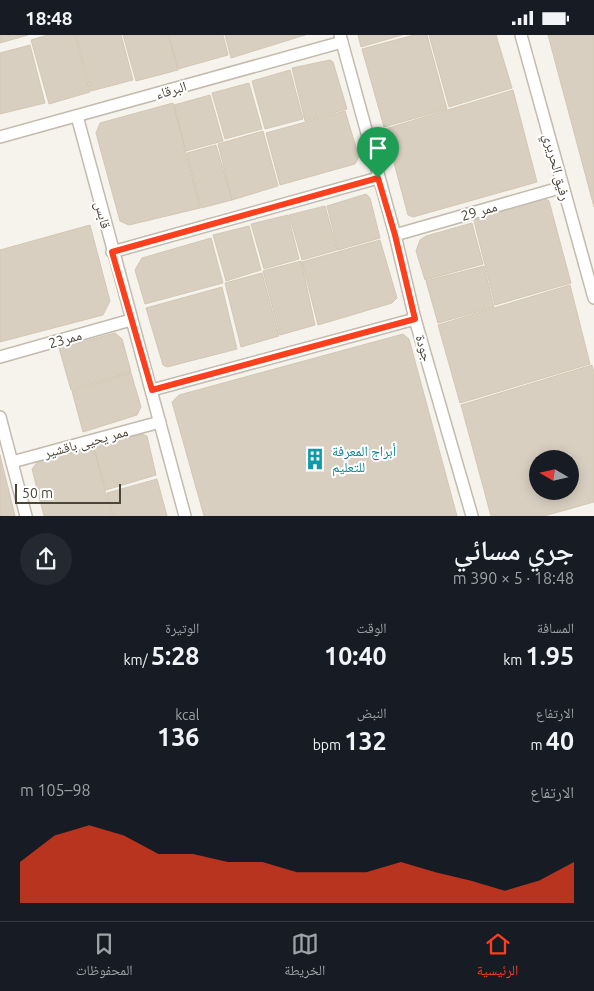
<!DOCTYPE html>
<html lang="ar">
<head>
<meta charset="utf-8">
<style>
	:root { --surface:#171b24; --page:#242831; --text:#f1f3f6; --muted:#9ea1a6; --line:#363941; --accent:#fc3f1d }
	body { margin:0; font-family:Ubuntu,"Noto Naskh Arabic",sans-serif; background:var(--page); color:var(--text); direction:rtl; height:100vh; display:flex; flex-direction:column; font-size:19px; white-space:nowrap }
	* { box-sizing:border-box; margin:0 }
	p { font-size:16px; color:var(--muted) }
	.icon { flex:none; width:28px; height:28px; fill:none; stroke:currentColor; stroke-width:2; stroke-linecap:round; stroke-linejoin:round }
	.map { position:relative; height:481px; overflow:hidden; direction:ltr }
	.side { display:flex; flex-direction:column; background:var(--surface); flex:1 }
	.side>* { flex:none }
	.needle { width:32px; rotate:279deg }
	.controls { position:absolute; left:529px; top:415px; display:grid; gap:10px }
	.controls a { display:grid; place-items:center; width:50px; height:50px; border-radius:50%; background:var(--surface); box-shadow:0 2px 12px #0003; font-size:25px }
	.scale { position:absolute; left:15px; bottom:12px; width:106px; box-sizing:border-box; padding-left:5px; border:2px solid #4b4439; border-top:0; font-size:14px; line-height:18px; white-space:nowrap; color:#4b4439; -webkit-text-stroke:4px #fff; paint-order:stroke }
	.pin { position:absolute; display:grid; place-items:center; width:42px; height:42px; color:#fff; margin:-51px -21px; border-radius:50% 50% 50% 0; rotate:-45deg; box-shadow:0 0 5px #0007 }
	.pin .icon { rotate:45deg }
	.round { display:grid; place-items:center; flex:none; width:52px; height:52px; border-radius:26px; background:var(--page) }
	.headline { display:flex; align-items:center; justify-content:space-between; height:85px; padding:0 20px }
	h1 { font-size:28px; font-weight:600; line-height:38px }
	.metrics { display:grid; grid-template-columns:repeat(3,1fr); gap:8px; height:85px; padding:5px 20px }
	.metrics div { display:grid; align-content:center }
	.metrics b { font-size:25px; font-weight:600 }
	.metrics small { font-size:14px; font-weight:400 }
	.metrics p { font-size:14px }
	.chart { height:140px; padding:10px 20px }
	.chart p { display:flex; justify-content:space-between }
	.chart svg { width:100%; height:90px; margin-top:5px; fill:var(--accent); opacity:.7 }
	.status { display:flex; justify-content:space-between; align-items:center; height:35px; padding:0 25px; background:var(--surface); direction:ltr }
	.status svg { height:14px; fill:currentColor }
	.menu { display:flex; justify-content:space-around; align-items:center; height:70px; border-top:1px solid var(--line); background:var(--surface); font-size:14px; color:var(--muted) }
	.menu a { display:grid; justify-items:center; gap:2px }
	.menu .current { color:var(--accent) }
	.map>svg:first-child { display:block }
</style>
</head>
<body>
<div class="status"><b>18:48</b><svg viewBox="0 0 49 12"><path d="M0 12V9h3v3zM5 12V6h3v6zM10 12V3h3v9zM15 12V0h3v12zM26 1h20v11H26zM47 4h2v5h-2z"/></svg></div>
<div class="map">
<svg width="594" height="481" viewBox="0 0 594 481">
	<rect width="100%" height="100%" fill="#f6f3ec"/>
	<g fill="#d8cfc1" stroke="#d3c7b4" fill-rule="evenodd">
		<polygon points="0,0 28,0 0,8"/>
		<polygon points="48,0 75,0 90,57 49,69 31,5"/>
		<polygon points="76,0 121,0 133,45 91,56"/>
		<polygon points="123,0 168,0 178,35 136,46"/>
		<polygon points="169,0 223,0 228,20 178,34"/>
		<polygon points="225,0 305,0 231,23"/>
		<polygon points="358,0 402,0 361,12"/>
		<polygon points="414,0 427,0 447,74 384,92 362,14"/>
		<polygon points="429,0 496,0 512,53 449,72"/>
		<polygon points="548,0 594,0 594,172"/>
		<polygon points="30,10 45,68 0,79 0,18"/>
		<polygon points="330,25 333,27 347,74 305,86 292,33"/>
		<polygon points="290,35 303,84 265,94 252,46"/>
		<polygon points="249,48 262,94 225,104 212,58"/>
		<polygon points="513,55 537,147 413,182 408,180 385,94"/>
		<polygon points="210,60 223,106 186,116 174,70"/>
		<polygon points="173,68 200,173 129,190 120,186 96,98 100,88"/>
		<polygon points="345,76 359,122 355,129 280,150 266,98"/>
		<polygon points="263,96 278,151 232,165 218,109"/>
		<polygon points="216,110 232,165 201,173 187,118"/>
		<polygon points="366,159 370,163 380,203 338,215 327,171"/>
		<polygon points="544,163 549,166 571,248 495,270 473,182"/>
		<polygon points="325,171 337,215 302,225 289,180"/>
		<polygon points="288,180 299,224 264,234 251,189"/>
		<polygon points="472,188 483,229 425,245 416,216 420,205 426,201"/>
		<polygon points="90,190 110,266 103,280 0,307 0,215"/>
		<polygon points="249,191 261,235 226,246 213,200"/>
		<polygon points="211,203 223,248 145,269 135,235 142,223"/>
		<polygon points="380,205 397,263 392,268 318,290 302,227"/>
		<polygon points="301,226 315,290 280,300 263,236"/>
		<polygon points="484,231 494,272 438,288 426,246"/>
		<polygon points="262,238 279,301 241,312 225,248"/>
		<polygon points="570,250 590,329 460,368 438,290"/>
		<polygon points="222,252 237,314 167,332 163,330 146,273"/>
		<polygon points="115,298 122,304 131,337 71,355 59,313"/>
		<polygon points="403,299 409,304 457,481 204,481 172,367 179,360"/>
		<path d="M592,330l2,8v129l-50,14h-53l-30,-111zM538,424h32v32h-32z"/>
		<polygon points="131,338 141,372 137,380 83,397 72,356"/>
		<polygon points="142,399 147,401 156,440 106,455 94,413"/>
		<polygon points="93,411 112,481 44,481 32,434 39,425"/>
		<polygon points="0,420 15,481 0,481"/>
		<polygon points="157,444 167,481 113,481 107,458"/>
	</g>
	<g fill="none" stroke-linecap="round" stroke-linejoin="round">
		<g stroke="#c2bbae" stroke-width="14">
			<g id="minor">
				<polyline points="340,0 395,200 415,284 472,481"/>
				<polyline points="521,0 594,263"/>
				<path d="M77,81c35,134 72,267 108,400"/>
				<polyline points="0,102 342,7"/>
				<polyline points="395,200 563,152"/>
				<polyline points="112,217 378,143"/>
				<polyline points="0,322 131,285"/>
				<polyline points="152,355 415,284"/>
				<polyline points="0,382 26,481"/>
				<polyline points="12,427 160,387"/>
			</g>
		</g>
		<use href="#minor" stroke="#fff" stroke-width="11"/>
	</g>
	<g fill="none" stroke-linecap="round" stroke-linejoin="round">
		<g stroke="#fff" stroke-width="10">
			<polygon id="route" points="378,143 395,200 415,284 152,355 112,217"/>
		</g>
		<use href="#route" stroke="#fc3f1d" stroke-width="6"/>
	</g>
	<defs>
		<g id="building-bare" transform="scale(1.725)"><path d="M-4-6H4V6H1V3H-1V6H-4ZM-2.5-4.3h1.7v1.8h-1.7ZM.8-4.3h1.7v1.8H.8ZM-2.5-1h1.7V.8h-1.7ZM.8-1h1.7V.8H.8Z" fill="#0f9aa8" stroke="#fff" stroke-width="2.5" paint-order="stroke"/></g>
	</defs>
	<g fill-rule="evenodd">
		<use href="#building-bare" x="315" y="424"/>
	</g>
	<g text-anchor="middle" stroke-width="4" stroke-linejoin="round" paint-order="stroke">
		<g font-size="14" fill="#4b4439" stroke="#fff">
			<text transform="translate(171 55) rotate(-16)" y="5">البرقاء</text>
			<text transform="translate(557 132) rotate(75)" y="5">رفيق الحريري</text>
			<text transform="translate(479 176) rotate(-16)" y="5">ممر 29</text>
			<text transform="translate(103 180) rotate(76)" y="5">قابس</text>
			<text transform="translate(65 304) rotate(-16)" y="5">ممر23</text>
			<text transform="translate(424 313) rotate(74)" y="5">جودة</text>
			<text transform="translate(86 407) rotate(-15)" y="5">ممر يحيى باقشير</text>
		</g>
		<g font-size="14" fill="#0d838f" stroke="#fff" text-anchor="start">
			<text x="332" y="421">أبراج المعرفة<tspan x="332" dy="16">للتعليم</tspan></text>
		</g>
	</g>
</svg>
<div class="controls">
<a><svg class="needle" viewBox="-14 -14 28 28"><path d="M0-13l5 13h-10z" fill="#e53935"/><path d="M0 13l5-13h-10z" fill="#9ea1a6"/></svg></a>
</div>
<div class="scale">50 m</div>
<div class="pin" style="left:378px;top:143px;background:#1e9e55"><svg class="icon" aria-label="arrive" viewBox="0 0 24 24"><path d="M6 21V4h12l-3 4 3 4H6"/></svg></div>
</div>
<section class="side">
<div class="headline"><div><h1>جري مسائي</h1><p>18:48 · 5 × 390 m</p></div><a class="round"><svg class="icon" aria-label="share" viewBox="0 0 24 24"><path d="M12 15V3M7 8l5-5 5 5M5 13v7h14v-7"/></svg></a></div>
<div class="metrics">
<div><p>المسافة</p><b>1.95<small> km</small></b></div>
<div><p>الوقت</p><b>10:40</b></div>
<div><p>الوتيرة</p><b>5:28<small> /km</small></b></div>
</div>
<div class="metrics">
<div><p>الارتفاع</p><b>40<small> m</small></b></div>
<div><p>النبض</p><b>132<small> bpm</small></b></div>
<div><p>kcal</p><b>136</b></div>
</div>
<div class="chart"><p><span>الارتفاع</span>98–105 m</p>
<svg viewBox="0 0 160 44" preserveAspectRatio="none"><path d="M0 44V24L10 11L20 6L30 11L40 20L50 20L60 24L70 24L80 29L90 29L100 29L110 24L120 29L130 33L140 38L150 33L160 24V44z"/></svg>
</div>
</section>
<nav class="menu">
<a class="current"><svg class="icon" aria-label="home" viewBox="0 0 24 24"><path d="M3 11l9-7 9 7M6 9v11h12V9"/></svg>الرئيسية</a>
<a><svg class="icon" aria-label="map" viewBox="0 0 24 24"><path d="M3 6l6-2 6 2 6-2v14l-6 2-6-2-6 2zM9 4v14M15 6v14"/></svg>الخريطة</a>
<a><svg class="icon" aria-label="saved" viewBox="0 0 24 24"><path d="M7 4h10v16l-5-4-5 4z"/></svg>المحفوظات</a>
</nav>
</body>
</html>
